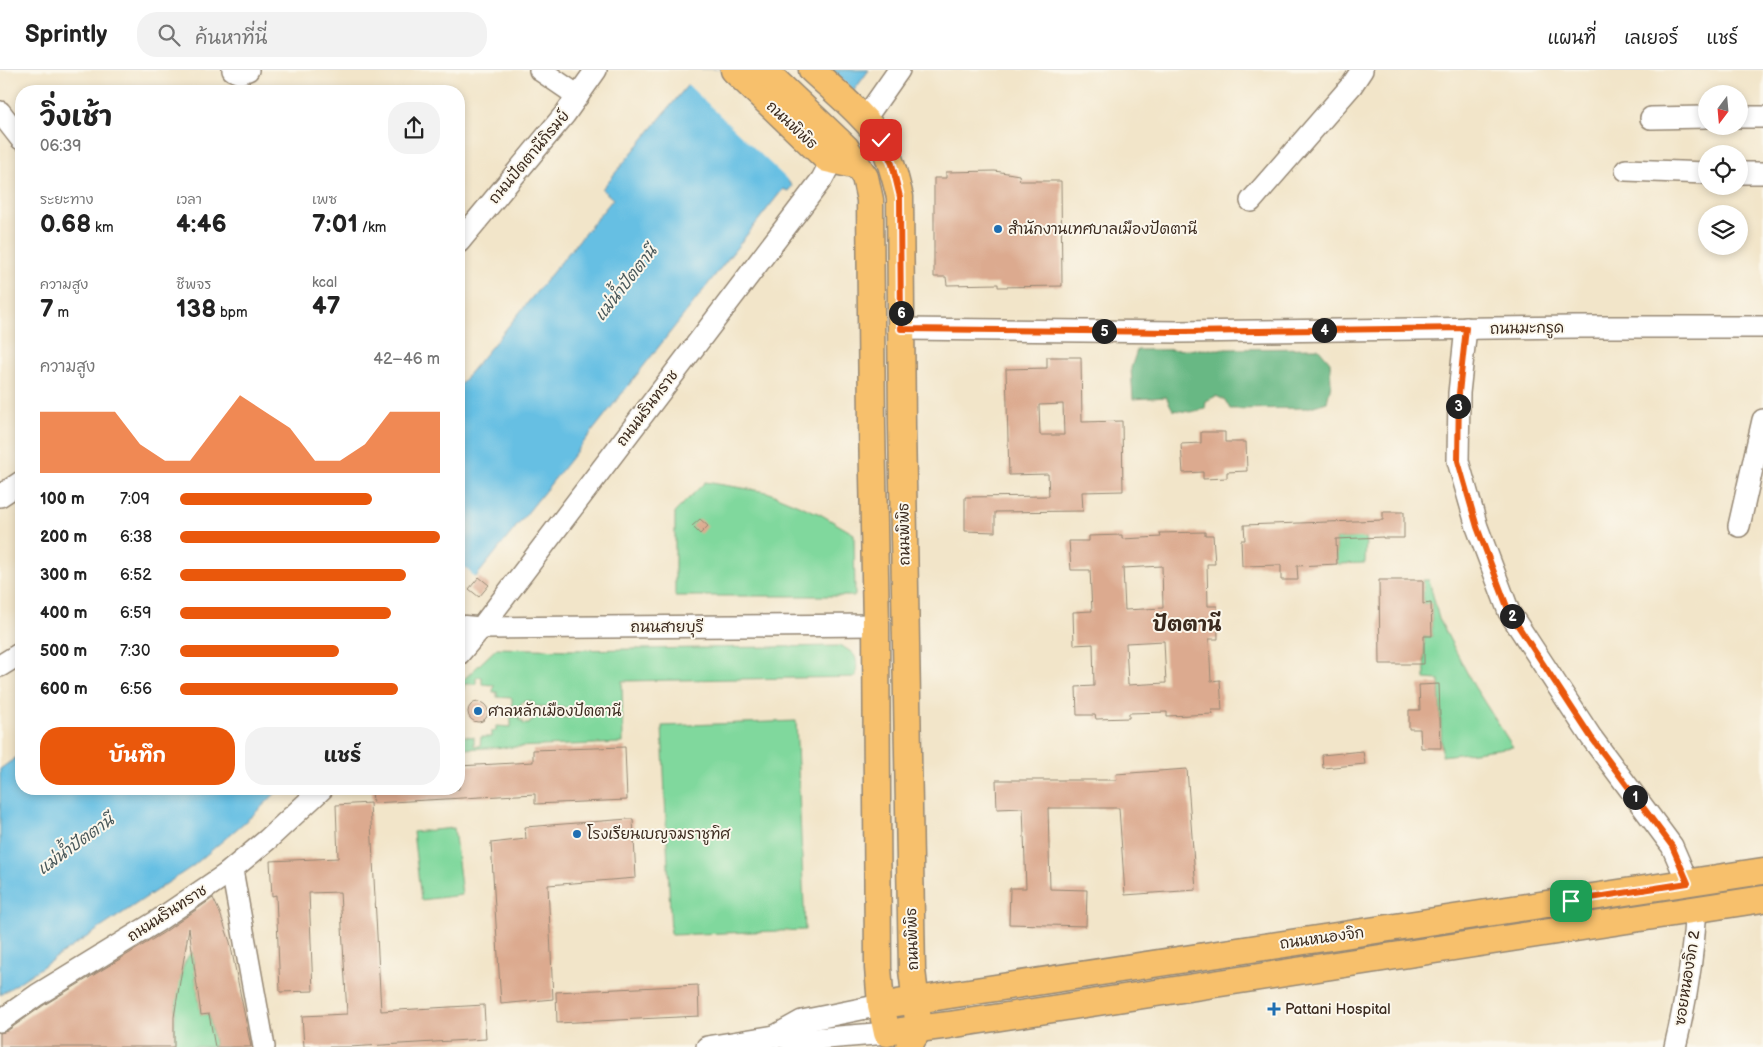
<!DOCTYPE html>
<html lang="th">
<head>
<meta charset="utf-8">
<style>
	:root { --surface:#fff; --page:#f2f2f2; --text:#222; --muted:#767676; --line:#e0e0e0; --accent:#ea580c }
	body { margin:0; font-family:"Balsamiq Sans","Playpen Sans Thai",sans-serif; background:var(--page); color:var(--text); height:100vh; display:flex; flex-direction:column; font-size:19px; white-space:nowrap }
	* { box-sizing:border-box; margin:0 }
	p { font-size:16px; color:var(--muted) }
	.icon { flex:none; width:28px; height:28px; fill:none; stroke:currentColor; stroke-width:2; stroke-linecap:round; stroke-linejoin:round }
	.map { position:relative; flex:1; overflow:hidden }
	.sheet { position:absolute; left:15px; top:15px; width:450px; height:710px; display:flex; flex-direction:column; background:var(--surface); border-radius:20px; box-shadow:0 2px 8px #0003 }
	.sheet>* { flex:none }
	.needle { width:32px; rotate:196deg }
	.tools { position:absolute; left:1698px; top:15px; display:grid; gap:10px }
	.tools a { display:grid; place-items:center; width:50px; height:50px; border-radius:50%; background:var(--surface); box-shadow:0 2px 8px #0003; font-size:25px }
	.pin { position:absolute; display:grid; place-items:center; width:42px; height:42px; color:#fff; margin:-21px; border-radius:10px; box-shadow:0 2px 8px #0006 }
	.km { position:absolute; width:25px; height:25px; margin:-12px; border-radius:50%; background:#222; color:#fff; font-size:14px; line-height:25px; text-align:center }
	.round { display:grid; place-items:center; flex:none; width:52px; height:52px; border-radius:20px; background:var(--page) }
	.head { display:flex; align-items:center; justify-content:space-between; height:85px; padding:0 25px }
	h1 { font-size:28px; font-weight:700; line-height:38px }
	.stats { display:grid; grid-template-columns:repeat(3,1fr); gap:8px; height:85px; padding:5px 25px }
	.stats div { display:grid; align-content:center }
	.stats b { font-size:25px; font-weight:700 }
	.stats small { font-size:14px; font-weight:400 }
	.stats p { font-size:14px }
	.chart { height:140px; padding:10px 25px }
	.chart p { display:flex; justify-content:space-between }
	.chart svg { width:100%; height:90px; margin-top:5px; fill:var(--accent); opacity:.7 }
	.primary-button { display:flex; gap:10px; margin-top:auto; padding:10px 25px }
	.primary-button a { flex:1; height:58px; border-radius:20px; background:var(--accent); color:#fff; font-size:20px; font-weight:700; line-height:58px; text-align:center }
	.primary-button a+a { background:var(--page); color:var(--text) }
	ul { padding:0 25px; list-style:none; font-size:16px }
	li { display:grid; grid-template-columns:80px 60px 1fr; align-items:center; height:38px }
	li i { height:12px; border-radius:6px; background:var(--accent) }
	header { display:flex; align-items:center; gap:30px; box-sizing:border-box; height:70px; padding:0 25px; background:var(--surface); border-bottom:1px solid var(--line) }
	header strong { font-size:24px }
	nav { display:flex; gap:28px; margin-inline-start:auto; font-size:18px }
	.search { width:350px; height:45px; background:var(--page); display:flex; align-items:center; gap:12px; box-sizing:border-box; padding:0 18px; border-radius:20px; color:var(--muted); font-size:19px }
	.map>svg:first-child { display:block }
</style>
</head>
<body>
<header>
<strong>Sprintly</strong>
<div class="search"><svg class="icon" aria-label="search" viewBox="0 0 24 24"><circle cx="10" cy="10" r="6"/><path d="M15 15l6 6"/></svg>ค้นหาที่นี่</div>
<nav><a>แผนที่</a><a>เลเยอร์</a><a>แชร์</a></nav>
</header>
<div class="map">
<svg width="1763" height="977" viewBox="0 0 1763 977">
	<rect width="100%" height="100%" fill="#fbf7ec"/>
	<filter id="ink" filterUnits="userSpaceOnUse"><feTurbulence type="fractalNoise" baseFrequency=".02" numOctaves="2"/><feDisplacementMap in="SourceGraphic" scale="10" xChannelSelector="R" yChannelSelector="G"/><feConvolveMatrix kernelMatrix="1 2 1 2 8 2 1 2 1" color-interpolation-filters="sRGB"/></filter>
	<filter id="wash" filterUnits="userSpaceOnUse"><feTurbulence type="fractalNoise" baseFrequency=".0096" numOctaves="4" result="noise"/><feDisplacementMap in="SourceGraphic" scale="20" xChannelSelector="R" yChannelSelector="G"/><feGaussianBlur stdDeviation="1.12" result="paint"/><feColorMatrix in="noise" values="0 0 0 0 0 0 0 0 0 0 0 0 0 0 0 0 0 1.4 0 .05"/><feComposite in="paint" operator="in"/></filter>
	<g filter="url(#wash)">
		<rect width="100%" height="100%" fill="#f2e5c9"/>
		<g fill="#80d89d" stroke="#5e815e">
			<polygon points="705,412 767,422 820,444 854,464 855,526 675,526 675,442"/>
			<polygon points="1366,467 1365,493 1337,494 1336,469"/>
			<polygon points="1423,510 1429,510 1439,549 1474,616 1513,677 1442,686 1439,610 1425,609 1424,566 1432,566 1431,534 1423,534"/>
			<path d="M841,576c18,9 16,13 15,31l-234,4 1,62 -164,6v-24v5h4v6l11,1v9h6l1,-9h11v-6h4v-5l15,1v-10h9v4h3v3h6l1,-2 3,-1v-5l36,2v-10l-35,-2v-3h-3v-2h-6l-1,2h-3v4h-9v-9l-15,-1v-5h-4l1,-7 -12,-1v-7h-6v7h-12v7h-3l-1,5h-1v-12l38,-36 72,2z"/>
			<polygon points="796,651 805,860 671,865 662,656"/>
			<polygon points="454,758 462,825 421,830 413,762"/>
			<path d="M192,882l9,63 8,-1 6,33h-41c0,-20 2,-83 18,-95z"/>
		</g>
		<polygon fill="#68b884" stroke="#527151" points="1318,278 1330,292 1331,314 1327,332 1307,338 1230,339 1225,330 1216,326 1206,331 1205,339 1190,342 1173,340 1166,327 1133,329 1131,298 1137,280"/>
		<g fill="#66bfe3" stroke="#507480">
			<polygon points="700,0 869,0 788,111 792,116 788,121 783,119 561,401 459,528 459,316 613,129 602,119"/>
			<polygon points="21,684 21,719 280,719 253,745 193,796 0,925 0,699"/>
		</g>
		<g fill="#f2e5c9">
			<polygon points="696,0 831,0 856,23 791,111 794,116 686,13"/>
			<polygon points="459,492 477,509 459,531"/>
		</g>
		<g id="blocks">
			<g fill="#dcaa8f" fill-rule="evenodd">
				<polygon points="995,101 1019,105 1020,111 1061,111 1062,216 998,217 998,214 947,215 946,207 934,207 934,108 946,108 946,102"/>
				<path d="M1047,287h34l1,65 40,-1 1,70 -41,1 1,19 -88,1v20l-30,-1v-34l84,-1 -1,-22 -39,1 -3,-106 41,-1zM1063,334l1,31h-24l-1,-30z"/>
				<polygon points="1201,362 1225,362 1225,372 1246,372 1247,401 1227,402 1227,408 1203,409 1203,402 1183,403 1181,374 1201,373"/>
				<polygon points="1383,442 1404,442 1404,468 1383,468 1383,467 1336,469 1337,494 1297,496 1298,510 1281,510 1281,495 1242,496 1241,470 1245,470 1244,455 1383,450"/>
				<polygon points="700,449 708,456 700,464 692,456"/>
				<path d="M1205,462v3h8l2,29h-8l1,42h9l1,33h-9l2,42 9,-1 2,30h-10l1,4 -46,2v-4l-38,1v5l-33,1 -1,-4h-18l-1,-28 18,-1 -1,-42 -19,1 -1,-33 19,-1 -2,-41h-19l-2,-29h20v-5l33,-1v4l39,-2 -1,-4zM1162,496l1,42 -38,2 -2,-42zM1164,571l2,42 -38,2 -2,-42z"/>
				<polygon points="479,507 489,515 479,527 469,519"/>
				<polygon points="1379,510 1423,510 1423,534 1431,533 1432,566 1424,566 1424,594 1380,594"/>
				<polygon points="1439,614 1441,678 1421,678 1420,659 1409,659 1409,640 1420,640 1419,615"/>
				<circle cx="478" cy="642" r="10"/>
				<polygon points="625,677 627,730 535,734 535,724 373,733 372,719 459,719 459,696 533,692 533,680"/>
				<polygon points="1363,681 1365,694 1323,698 1322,685"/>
				<polygon points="1187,699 1196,820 1125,825 1119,738 1048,738 1050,819 1087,820 1086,856 1009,854 1010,818 1026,818 1023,738 997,739 996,710 1117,710 1116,704"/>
				<polygon points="370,733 381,941 484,935 486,969 349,977 304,977 302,946 347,944 340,822 309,823 313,921 280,922 276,825 272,826 270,791 338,788 336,735"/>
				<polygon points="628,749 633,749 636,808 548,815 553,929 501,934 491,773 526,769 525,757"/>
				<polygon points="213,828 220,843 230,872 251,977 215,977 209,944 201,945 189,858 174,947 174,977 0,977 0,963 7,961 44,935 163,863"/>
				<polygon points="698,915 699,946 557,953 556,922"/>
			</g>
		</g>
	</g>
	<g filter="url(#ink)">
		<use href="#blocks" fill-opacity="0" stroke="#968874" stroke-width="1"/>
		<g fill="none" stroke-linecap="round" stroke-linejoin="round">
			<g stroke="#968874" stroke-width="24">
				<g id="minor">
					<polyline points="233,0 240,3 248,0"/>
					<polyline points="540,0 578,26"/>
					<polyline points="0,42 21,69"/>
					<polyline points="1739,47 1763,47"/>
					<polyline points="1651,48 1706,47"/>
					<polyline points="864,50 899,0"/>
					<polyline points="1626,100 1706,103"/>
					<polyline points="1739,103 1763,103"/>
					<polyline points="1251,131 1352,15 1362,0"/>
					<polyline points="459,172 565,44 596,0"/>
					<polyline points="1466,258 1459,323 1458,391 1477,457 1509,542 1591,667 1672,776 1688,813"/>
					<polyline points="901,259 1180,262 1576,257 1763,257"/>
					<polyline points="0,426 21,412"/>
					<polyline points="1739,456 1763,350"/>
					<polyline points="459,556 481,558 876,555"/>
					<polyline points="459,584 481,558 822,109 832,90"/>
					<polyline points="0,596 21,583"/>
					<polyline points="232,800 264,977"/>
					<polyline points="0,951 37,925 156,852 225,805 267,770 322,719"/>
					<polyline points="775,966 802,951 881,935"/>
					<polyline points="707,977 775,966 803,970 887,963"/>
					<path d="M1675,977c11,-45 18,-91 21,-138"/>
				</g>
			</g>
			<g stroke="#968874" stroke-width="29">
				<g id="major">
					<polyline points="734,0 827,89 858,96"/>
					<polyline points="764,0 846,78 865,107 870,130 872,356 876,555 878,898 881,935 887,963"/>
					<path d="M812,0c19,18 58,50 70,72 9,17 13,36 18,55l2,229 10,544 7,59 -7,11 -3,7"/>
					<polyline points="897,933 1763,801"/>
					<polyline points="902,961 949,955 1763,829"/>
				</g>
			</g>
			<use href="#minor" stroke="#fff" stroke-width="21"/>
			<use href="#major" stroke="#f7c06c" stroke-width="26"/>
		</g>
	</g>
	<g fill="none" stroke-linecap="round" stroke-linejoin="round" filter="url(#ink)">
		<g stroke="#fff" stroke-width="10">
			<polyline id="route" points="881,70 892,94 900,127 901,259 1180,262 1466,258 1459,323 1458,391 1477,457 1509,542 1591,667 1672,776 1688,813 1571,831"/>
		</g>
		<use href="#route" stroke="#ea580c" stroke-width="6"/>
	</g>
	<g fill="#1f6fb2" stroke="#fbf7ec" stroke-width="2">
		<circle cx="998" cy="159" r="5"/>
		<circle cx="478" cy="641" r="5"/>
		<circle cx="577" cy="764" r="5"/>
		<path d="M1271.5 931.5h5v5h5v5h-5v5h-5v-5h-5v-5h5z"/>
	</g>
	<g text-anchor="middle" stroke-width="4" stroke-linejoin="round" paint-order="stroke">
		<g font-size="15" fill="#3b2a1e" stroke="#fbf7ec">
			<text transform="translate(792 55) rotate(43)" y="5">ถนนพิพิธ</text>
			<text transform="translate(529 87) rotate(-50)" y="5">ถนนปัตตานีภิรมย์</text>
			<text transform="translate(1527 258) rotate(-1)" y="5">ถนนมะกรูด</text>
			<text transform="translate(647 338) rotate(-53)" y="5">ถนนนรินทราช</text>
			<text transform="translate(904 464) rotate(-91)" y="5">ถนนพิพิธ</text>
			<text x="667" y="562">ถนนสายบุรี</text>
			<text transform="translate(167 843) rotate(-33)" y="5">ถนนนรินทราช</text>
			<text transform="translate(1322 868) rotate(-8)" y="5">ถนนหนองจิก</text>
			<text transform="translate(912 869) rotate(-92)" y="5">ถนนพิพิธ</text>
			<text transform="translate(1687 908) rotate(-81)" y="5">ซอยหนองจิก 2</text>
		</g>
		<g font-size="15" fill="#3b2a1e" stroke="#fbf7ec" text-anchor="start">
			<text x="1008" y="164">สำนักงานเทศบาลเมืองปัตตานี</text>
			<text x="488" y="646">ศาลหลักเมืองปัตตานี</text>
			<text x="587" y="769">โรงเรียนเบญจมราชูทิศ</text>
			<text x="1285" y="944">Pattani Hospital</text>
		</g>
		<g font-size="16" font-style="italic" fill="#485759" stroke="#fbf7ec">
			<text transform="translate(625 213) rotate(-52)" y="6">แม่น้ำปัตตานี</text>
			<text transform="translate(75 774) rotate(-36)" y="6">แม่น้ำปัตตานี</text>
		</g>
		<g font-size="20" font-weight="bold" fill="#3b2a1e" stroke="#fbf7ec">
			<text x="1187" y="561">ปัตตานี</text>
		</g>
	</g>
</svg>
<div class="tools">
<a><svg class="needle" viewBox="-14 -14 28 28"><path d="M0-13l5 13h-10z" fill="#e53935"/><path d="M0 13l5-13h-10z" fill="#767676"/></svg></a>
<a><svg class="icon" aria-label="locate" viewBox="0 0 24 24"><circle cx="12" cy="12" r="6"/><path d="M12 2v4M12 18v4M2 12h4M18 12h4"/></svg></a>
<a><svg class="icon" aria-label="layers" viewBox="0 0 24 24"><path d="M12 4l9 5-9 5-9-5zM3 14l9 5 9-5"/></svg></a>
</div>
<div class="pin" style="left:1571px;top:831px;background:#1e9e55"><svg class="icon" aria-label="arrive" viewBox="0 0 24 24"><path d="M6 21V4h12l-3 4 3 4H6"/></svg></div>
<div class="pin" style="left:881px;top:70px;background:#d93025"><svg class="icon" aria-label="check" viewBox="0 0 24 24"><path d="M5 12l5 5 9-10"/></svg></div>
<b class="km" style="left:1635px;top:727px">1</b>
<b class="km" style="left:1512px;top:546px">2</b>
<b class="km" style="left:1458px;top:336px">3</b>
<b class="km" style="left:1324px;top:260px">4</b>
<b class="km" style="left:1104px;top:261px">5</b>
<b class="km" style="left:901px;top:243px">6</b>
<section class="sheet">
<div class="head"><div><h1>วิ่งเช้า</h1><p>06:39</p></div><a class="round"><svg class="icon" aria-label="share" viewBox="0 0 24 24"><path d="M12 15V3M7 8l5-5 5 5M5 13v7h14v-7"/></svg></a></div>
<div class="stats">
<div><p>ระยะทาง</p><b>0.68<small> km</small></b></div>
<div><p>เวลา</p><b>4:46</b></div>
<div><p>เพซ</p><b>7:01<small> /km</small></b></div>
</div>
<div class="stats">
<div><p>ความสูง</p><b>7<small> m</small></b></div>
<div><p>ชีพจร</p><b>138<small> bpm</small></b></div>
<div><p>kcal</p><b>47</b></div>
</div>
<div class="chart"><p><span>ความสูง</span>42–46 m</p>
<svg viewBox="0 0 160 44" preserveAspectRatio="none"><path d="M0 44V14L10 14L20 14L30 14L40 30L50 38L60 38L70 22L80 6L90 14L100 22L110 38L120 38L130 30L140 14L150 14L160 14V44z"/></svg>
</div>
<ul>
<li><b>100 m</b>7:09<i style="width:74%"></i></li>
<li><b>200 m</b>6:38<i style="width:100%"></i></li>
<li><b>300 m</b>6:52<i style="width:87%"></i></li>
<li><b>400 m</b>6:59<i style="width:81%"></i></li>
<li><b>500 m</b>7:30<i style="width:61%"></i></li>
<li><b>600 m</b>6:56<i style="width:84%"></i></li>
</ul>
<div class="primary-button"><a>บันทึก</a><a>แชร์</a></div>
</section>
</div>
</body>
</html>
